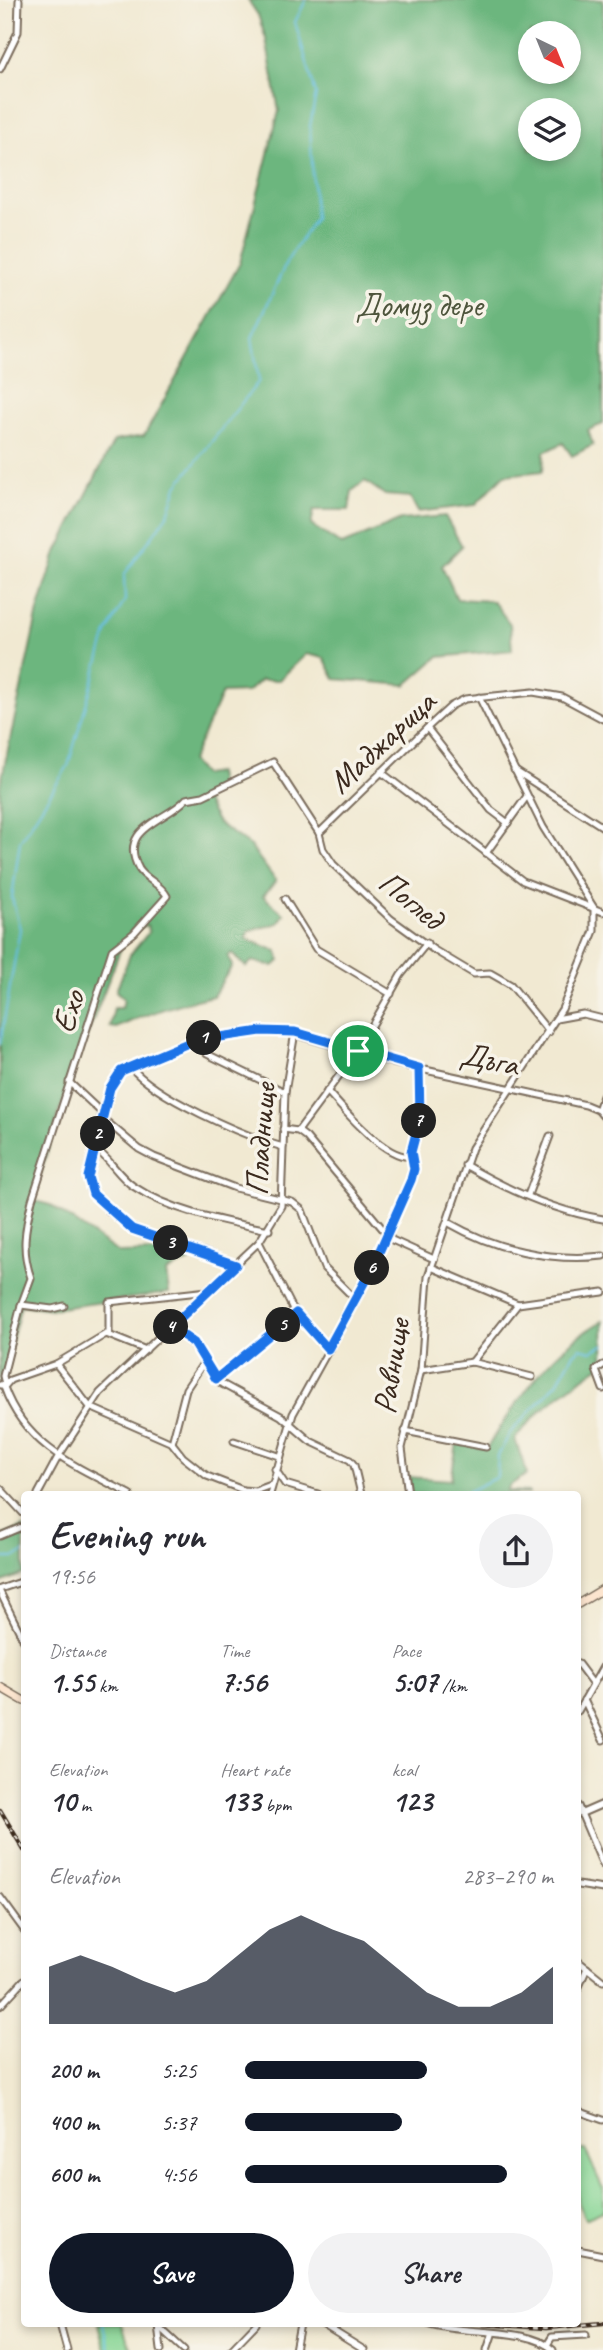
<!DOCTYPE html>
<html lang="en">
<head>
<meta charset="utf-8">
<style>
	:root { --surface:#fff; --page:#f2f2f3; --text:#2b2b33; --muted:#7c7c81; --accent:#111827 }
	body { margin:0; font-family:Caveat,sans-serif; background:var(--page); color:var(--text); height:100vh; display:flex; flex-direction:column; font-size:26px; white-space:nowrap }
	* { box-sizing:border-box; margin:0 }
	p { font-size:23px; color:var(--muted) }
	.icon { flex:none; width:38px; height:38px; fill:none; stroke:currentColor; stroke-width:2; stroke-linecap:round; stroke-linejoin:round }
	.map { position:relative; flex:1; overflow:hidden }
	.sheet { position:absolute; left:21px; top:1491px; width:560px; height:836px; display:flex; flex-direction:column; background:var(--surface); border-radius:7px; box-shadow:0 4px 10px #0003 }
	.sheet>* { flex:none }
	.needle { width:46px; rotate:137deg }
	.controls { position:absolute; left:518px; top:21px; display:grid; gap:14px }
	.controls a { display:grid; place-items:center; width:63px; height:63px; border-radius:50%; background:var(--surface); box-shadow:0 4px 10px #0003; font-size:35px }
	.pin { position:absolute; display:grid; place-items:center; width:60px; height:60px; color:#fff; margin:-30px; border:4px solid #fff; border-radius:50%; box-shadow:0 2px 7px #0007 }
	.km { position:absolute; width:35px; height:35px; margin:-18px; border-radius:50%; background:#222; color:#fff; font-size:19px; line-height:35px; text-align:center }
	.round { display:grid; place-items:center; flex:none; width:74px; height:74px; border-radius:37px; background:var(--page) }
	.headline { display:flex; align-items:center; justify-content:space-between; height:119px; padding:0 28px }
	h1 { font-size:38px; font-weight:700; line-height:52px }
	.stats { display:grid; grid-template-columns:repeat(3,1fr); gap:10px; height:119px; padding:7px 28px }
	.stats div { display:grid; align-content:center }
	.stats b { font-size:30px; font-weight:700 }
	.stats small { font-size:19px; font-weight:400 }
	.stats p { font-size:19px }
	.chart { height:196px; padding:14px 28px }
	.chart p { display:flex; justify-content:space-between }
	.chart svg { width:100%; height:126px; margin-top:7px; fill:var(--accent); opacity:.7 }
	.action { display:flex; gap:14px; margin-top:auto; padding:14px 28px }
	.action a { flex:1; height:80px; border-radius:42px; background:var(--accent); color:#fff; font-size:28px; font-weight:700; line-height:80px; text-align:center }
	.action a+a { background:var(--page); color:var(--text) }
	ul { padding:0 28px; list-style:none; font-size:23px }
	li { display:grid; grid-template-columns:112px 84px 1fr; align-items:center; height:52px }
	li i { height:18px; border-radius:9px; background:var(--accent) }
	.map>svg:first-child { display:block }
</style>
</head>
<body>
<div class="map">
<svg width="603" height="2350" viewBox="0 0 603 2350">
	<rect width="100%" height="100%" fill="#f7f3e8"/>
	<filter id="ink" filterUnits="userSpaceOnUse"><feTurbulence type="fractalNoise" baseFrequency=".0143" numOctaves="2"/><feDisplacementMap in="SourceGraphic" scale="14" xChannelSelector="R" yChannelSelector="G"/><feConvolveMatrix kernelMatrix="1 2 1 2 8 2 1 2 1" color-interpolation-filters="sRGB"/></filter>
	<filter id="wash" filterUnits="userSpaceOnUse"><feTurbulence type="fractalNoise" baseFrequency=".00686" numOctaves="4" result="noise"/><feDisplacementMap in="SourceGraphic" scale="28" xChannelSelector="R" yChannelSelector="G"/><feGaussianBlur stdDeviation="1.57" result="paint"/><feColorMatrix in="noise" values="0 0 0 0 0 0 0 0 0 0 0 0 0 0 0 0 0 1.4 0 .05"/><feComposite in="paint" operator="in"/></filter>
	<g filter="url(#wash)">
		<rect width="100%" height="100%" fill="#f1e9d2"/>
		<g fill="#86d594" stroke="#608059" stroke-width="2">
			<polygon points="585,2149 603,2189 603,2211 585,2219 578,2204 578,2152"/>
			<polygon points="98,2324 122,2324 131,2350 105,2350"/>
		</g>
		<g fill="#6cb67e" stroke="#54704e" stroke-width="2" fill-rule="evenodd">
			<path d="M248,0h355v424l-15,6 5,15 -21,11 -9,-13 -19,9 -1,19 -39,4 -29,30 -57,7 -8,-15 -25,-2 -20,-14 -13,10 -3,19h-35l-3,15 31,20 59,-25 44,-4 17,30 -20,20 15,33 36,2 17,23 2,26 -74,7 -32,28 -71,-6 -11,-21 -18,-4 -27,26h-18l-14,12 -25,1 -31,68 12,14 14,-2 2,12 -16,12 15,26 32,23 26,35 -13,15 21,18 -5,9 -31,8 -2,8 31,12 3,10 -7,5 -21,-5 -6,6 -14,-14 -4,3 4,10 -19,30c-35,7 -65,17 -97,32l-6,-1 4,-19h8l2,-9 -8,-8 14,-36 19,-23 -2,-7 -15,5 -10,15 -53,137 -37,118 18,5 69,48 81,-2 1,5 -35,16 3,21 -117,16 -31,-4 -18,71 2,8 -5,1v-599l38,-175 17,-55 59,-115 30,-5 96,-173 39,-152 -13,-72 -8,-24zM530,33h39v39h-39zM530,110h39v39h-39z"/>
			<path d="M603,1321v43c-32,22 -64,44 -88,75l12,35 -18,12 -2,5 22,1v2h-118l-3,-17 43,3 6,-37 29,6c32,-49 64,-100 117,-128z"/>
			<polygon points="24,1527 24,1574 0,1583 0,1537"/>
		</g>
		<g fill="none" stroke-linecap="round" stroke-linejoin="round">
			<g stroke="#65bee2" stroke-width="2">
				<polyline points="0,1044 20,929 12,898 20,841 68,766 107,633 125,600 124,575 168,514 177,486 259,381 252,338 287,261 315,218 310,126 316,94 295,22 306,0"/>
				<polyline points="463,1494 497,1477 498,1456 510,1433 557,1383 573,1355 580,1348 591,1351 603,1345"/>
				<polyline points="0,1558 14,1558 24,1552"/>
				<polyline points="103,2324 109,2350"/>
			</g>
		</g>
	</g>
	<g filter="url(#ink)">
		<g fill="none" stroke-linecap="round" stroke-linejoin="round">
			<g stroke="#7b6d5d" stroke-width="9">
				<g id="street">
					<polyline points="0,69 18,32 19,0"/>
					<polyline points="479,697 543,827 594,908"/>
					<polyline points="427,728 491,810 508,823"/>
					<polyline points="514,770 603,827"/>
					<polyline points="381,772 523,881 603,912"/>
					<polyline points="319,833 427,728 451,706 465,699 533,692 562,697 603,719"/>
					<polyline points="486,853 527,796"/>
					<polyline points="285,899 316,949 391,994"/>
					<polyline points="556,1019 583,1014 603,1019"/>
					<polyline points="193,1041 207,1054 285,1092"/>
					<path d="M130,1066c24,31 114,70 153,81"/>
					<polyline points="69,1082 102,1113"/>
					<path d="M327,1091c16,18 59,69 84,65"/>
					<polyline points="598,1110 603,1096"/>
					<polyline points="101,1117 139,1149 154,1157 235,1188 292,1202 302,1210 324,1268 356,1300"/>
					<polyline points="283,1129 298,1131 306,1137 392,1240 434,1259"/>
					<polyline points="298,1131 358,1050 401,975 427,943"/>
					<path d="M94,1148c15,9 24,28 39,38 39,26 91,35 136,44"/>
					<path d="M465,1165c41,24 91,46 138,54"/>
					<polyline points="528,1195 550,1136"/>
					<path d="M449,1223c45,26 101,39 154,33"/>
					<polyline points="259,1242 292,1307 328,1349"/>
					<polyline points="236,1265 204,1252 142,1234 109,1211 90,1190 88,1172 102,1113 110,1089 121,1071 193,1041 238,1033 283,1031 393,1063 586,1105 598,1110 603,1116"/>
					<polyline points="431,1267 518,1304 603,1292"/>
					<polyline points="21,1305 52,1309 64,1306"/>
					<polyline points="171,1327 194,1343 211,1374 222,1384 281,1416 310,1441 350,1460 354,1465 361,1494"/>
					<polyline points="109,1334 109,1302 208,1291"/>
					<polyline points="472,1362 518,1304"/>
					<polyline points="56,1364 90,1407 172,1443 183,1457 207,1476 243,1490 255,1491 271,1485"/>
					<polyline points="603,1365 596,1370 603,1389"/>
					<polyline points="421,1370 472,1362 532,1377"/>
					<polyline points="216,1379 296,1313"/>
					<path d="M0,1385l5,-1 -2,-8 18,-71 10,-27c-10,-28 -6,-49 1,-78l80,-250 22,-17 33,-37c-6,-12 -21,-16 -28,-27 -23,-42 30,-49 47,-70l17,-3 70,-34 46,71 4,16 10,15 58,55 43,31 40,24 16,-1 21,12 38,47"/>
					<polyline points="405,1431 486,1447"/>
					<polyline points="234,1441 279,1456"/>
					<polyline points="172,1443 186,1389 204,1362"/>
					<polyline points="275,1469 285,1484 318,1494"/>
					<polyline points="0,1488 24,1514"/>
					<polyline points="38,1494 58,1457 100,1393 259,1242 281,1206 285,1092 295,1032"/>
					<path d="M130,1494c-51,-26 -105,-47 -126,-107l6,-7 46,-16 50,-30 40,16"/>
					<polyline points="270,1494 293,1414 361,1291 411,1179 414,1169 411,1152 420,1118 419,1068"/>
					<polyline points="408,1494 402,1448 421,1370 428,1277 472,1148 562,1009 594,931 594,908"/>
					<polyline points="0,1536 24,1526"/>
					<polyline points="0,1589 24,1581"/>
					<polyline points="0,1592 24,1641"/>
					<polyline points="578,1664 593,1684"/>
					<polyline points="584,1700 603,1740"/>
					<polyline points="578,1711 603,1667"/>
					<polyline points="578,1806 603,1865"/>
					<polyline points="580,1814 603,1804"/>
					<polyline points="578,1885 603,1889"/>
					<polyline points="0,1897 24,1930"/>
					<polyline points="578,1961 603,1981"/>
					<polyline points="578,1989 587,1968"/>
					<polyline points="0,2006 24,1980"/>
					<polyline points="578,2111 603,2120"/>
					<polyline points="578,2250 603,2255"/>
					<polyline points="60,2324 67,2350"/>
					<polyline points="322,2324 364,2350"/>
					<path d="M430,2324c34,11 100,3 123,26"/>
					<polyline points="158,2325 161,2350"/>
					<polyline points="158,2326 184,2350"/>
					<polyline points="547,2345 552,2337 586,2335"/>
					<polyline points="231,2350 256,2324"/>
					<polyline points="295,2350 300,2324"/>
					<polyline points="487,2350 492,2335"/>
				</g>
			</g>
			<g stroke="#7b6d5d" stroke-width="10">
				<g id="secondary">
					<polyline points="578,1604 603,1589"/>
					<polyline points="0,1687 24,1701"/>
				</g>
			</g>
			<use href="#street" stroke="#fff" stroke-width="5"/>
			<use href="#secondary" stroke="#fce5cf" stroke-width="7"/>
			<g stroke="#3b2a1e" stroke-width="4.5">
				<g id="rail">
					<polyline points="0,1810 24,1850"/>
					<polyline points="483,2324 546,2328 603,2323"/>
				</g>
			</g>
			<use href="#rail" stroke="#f7f3e8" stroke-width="2" stroke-dasharray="5" stroke-linecap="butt"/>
		</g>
	</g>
	<g fill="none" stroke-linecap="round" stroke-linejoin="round" filter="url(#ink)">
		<g stroke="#fff" stroke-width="14">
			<polygon id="route" points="261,1031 295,1032 419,1068 420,1118 411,1152 414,1169 411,1180 372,1268 328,1349 296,1313 216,1379 194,1343 171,1327 236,1265 132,1229 93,1194 88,1177 110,1088 121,1071 193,1041"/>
		</g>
		<use href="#route" stroke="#1a73e8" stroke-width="9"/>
	</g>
	<g text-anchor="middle" stroke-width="7" stroke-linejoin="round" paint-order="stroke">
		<g font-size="33" fill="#4e553c" stroke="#f7f3e8">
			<text x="419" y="316">Домуз дере</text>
		</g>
		<g font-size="33" fill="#3b2a1e" stroke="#f7f3e8">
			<text transform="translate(381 741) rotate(-43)" y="12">Маджарица</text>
			<text transform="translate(412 899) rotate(39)" y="12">Поглед</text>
			<text transform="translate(67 1011) rotate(-72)" y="12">Ехо</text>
			<text transform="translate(490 1058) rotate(12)" y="12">Дъга</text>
			<text transform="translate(259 1139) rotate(-86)" y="12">Пладнище</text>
			<text transform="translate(390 1366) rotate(-81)" y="12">Равнище</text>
		</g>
	</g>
</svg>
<div class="controls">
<a><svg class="needle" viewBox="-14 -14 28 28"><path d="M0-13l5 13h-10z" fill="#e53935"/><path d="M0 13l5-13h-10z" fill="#7c7c81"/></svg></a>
<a><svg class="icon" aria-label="layers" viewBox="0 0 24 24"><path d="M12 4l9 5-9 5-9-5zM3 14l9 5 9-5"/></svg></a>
</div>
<div class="pin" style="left:358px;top:1051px;background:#1e9e55"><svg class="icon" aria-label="arrive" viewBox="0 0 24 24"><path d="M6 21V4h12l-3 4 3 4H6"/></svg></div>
<b class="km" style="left:204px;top:1038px">1</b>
<b class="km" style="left:98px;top:1134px">2</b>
<b class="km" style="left:171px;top:1243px">3</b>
<b class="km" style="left:171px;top:1327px">4</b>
<b class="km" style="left:283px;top:1325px">5</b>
<b class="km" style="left:372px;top:1268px">6</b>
<b class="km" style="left:419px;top:1121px">7</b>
<section class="sheet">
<div class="headline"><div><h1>Evening run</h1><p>19:56</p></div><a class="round"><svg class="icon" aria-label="share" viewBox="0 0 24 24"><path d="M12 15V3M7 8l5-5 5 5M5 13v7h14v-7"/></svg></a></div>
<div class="stats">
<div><p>Distance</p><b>1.55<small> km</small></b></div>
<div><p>Time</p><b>7:56</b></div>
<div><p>Pace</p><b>5:07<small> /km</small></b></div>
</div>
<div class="stats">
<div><p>Elevation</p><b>10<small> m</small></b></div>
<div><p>Heart rate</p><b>133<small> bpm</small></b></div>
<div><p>kcal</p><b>123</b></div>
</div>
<div class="chart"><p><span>Elevation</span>283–290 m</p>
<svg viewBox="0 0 160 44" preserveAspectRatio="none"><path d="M0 44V24L10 20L20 24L30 29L40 33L50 29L60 20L70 11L80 6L90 11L100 15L110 24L120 33L130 38L140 38L150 33L160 24V44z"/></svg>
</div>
<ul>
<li><b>200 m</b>5:25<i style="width:59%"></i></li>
<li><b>400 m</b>5:37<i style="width:51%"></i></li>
<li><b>600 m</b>4:56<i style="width:85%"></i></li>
</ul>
<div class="action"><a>Save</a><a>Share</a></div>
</section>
</div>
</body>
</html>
